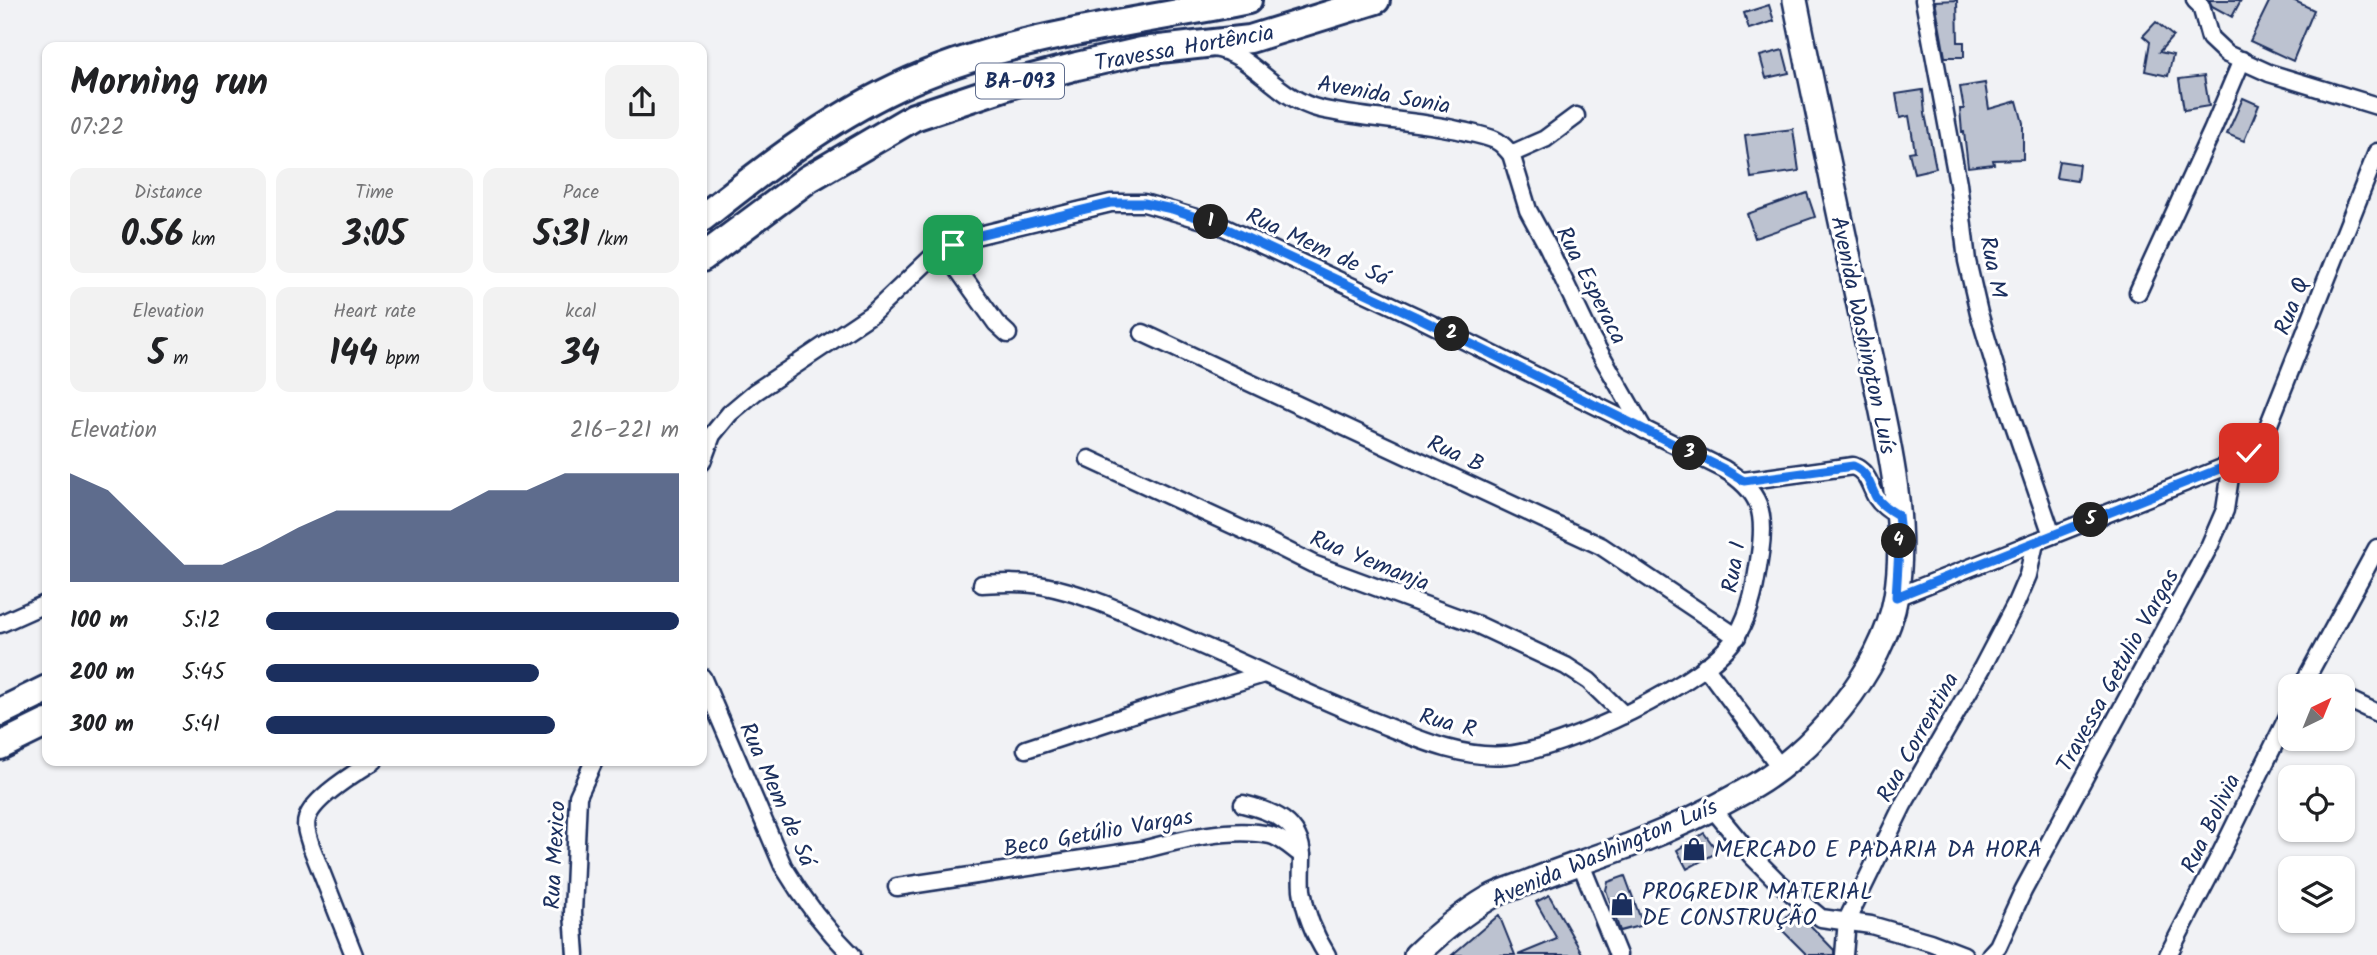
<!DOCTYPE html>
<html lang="en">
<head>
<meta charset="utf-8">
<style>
	:root { --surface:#fff; --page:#f2f2f2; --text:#202124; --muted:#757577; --accent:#1b2f5e }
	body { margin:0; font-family:Kalam,sans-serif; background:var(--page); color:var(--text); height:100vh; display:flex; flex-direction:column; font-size:26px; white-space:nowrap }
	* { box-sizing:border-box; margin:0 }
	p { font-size:23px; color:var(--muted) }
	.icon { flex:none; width:38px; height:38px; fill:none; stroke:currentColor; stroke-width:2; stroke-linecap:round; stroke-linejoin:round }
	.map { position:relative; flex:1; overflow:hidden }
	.side { position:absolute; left:42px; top:42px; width:665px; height:724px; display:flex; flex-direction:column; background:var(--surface); border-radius:14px; box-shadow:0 2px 5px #0004 }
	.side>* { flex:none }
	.needle { width:46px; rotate:43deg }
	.buttons { position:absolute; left:2278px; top:674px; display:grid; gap:14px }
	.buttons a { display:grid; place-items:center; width:77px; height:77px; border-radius:14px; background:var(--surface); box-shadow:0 2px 5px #0004; font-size:35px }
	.pin { position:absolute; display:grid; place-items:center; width:60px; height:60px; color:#fff; margin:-30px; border-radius:14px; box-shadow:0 4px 10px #0006 }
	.km { position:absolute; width:35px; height:35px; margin:-18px; border-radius:50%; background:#222; color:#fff; font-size:19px; line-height:35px; text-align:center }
	.round { display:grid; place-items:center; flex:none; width:74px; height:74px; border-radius:14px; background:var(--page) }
	.head { display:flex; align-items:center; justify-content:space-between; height:119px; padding:0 28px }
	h1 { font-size:38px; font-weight:800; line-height:52px }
	.figures { display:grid; grid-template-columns:repeat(3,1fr); gap:10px; height:119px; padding:7px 28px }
	.figures div { display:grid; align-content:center; border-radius:14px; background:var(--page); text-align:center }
	.figures b { font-size:35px; font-weight:800 }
	.figures small { font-size:19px; font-weight:400 }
	.figures p { font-size:19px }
	.chart { height:196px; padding:14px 28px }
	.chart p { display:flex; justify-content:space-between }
	.chart svg { width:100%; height:126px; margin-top:7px; fill:var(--accent); opacity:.7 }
	ul { padding:0 28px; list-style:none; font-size:23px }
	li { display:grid; grid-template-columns:112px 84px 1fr; align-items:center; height:52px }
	li i { height:18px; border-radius:9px; background:var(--accent) }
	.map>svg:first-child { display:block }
</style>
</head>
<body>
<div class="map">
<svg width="2377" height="955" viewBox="0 0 2377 955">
	<rect width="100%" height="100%" fill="#f1f2f5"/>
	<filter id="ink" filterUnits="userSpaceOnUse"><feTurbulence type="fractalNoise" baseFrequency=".0143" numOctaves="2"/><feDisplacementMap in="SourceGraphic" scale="14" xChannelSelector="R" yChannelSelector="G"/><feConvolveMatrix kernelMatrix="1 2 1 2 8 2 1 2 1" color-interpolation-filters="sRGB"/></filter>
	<g filter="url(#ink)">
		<g fill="#bcc2d0" stroke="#1b2f5e" stroke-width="2">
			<polygon points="1957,0 1958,42 1964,42 1964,57 1945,57 1935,1"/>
			<polygon points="2209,0 2241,0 2232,17 2212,6"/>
			<polygon points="2270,0 2293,0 2314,10 2293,61 2250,41"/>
			<polygon points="1769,5 1774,21 1749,29 1744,13"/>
			<polygon points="2156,22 2173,36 2159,52 2173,55 2168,76 2145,71 2150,42 2143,36"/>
			<polygon points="1783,50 1789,73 1766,78 1760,56"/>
			<polygon points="2204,76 2209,106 2184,110 2179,79"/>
			<polygon points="1985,83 1989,109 2017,101 2023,123 2023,159 1993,160 1994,164 1968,167 1964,132 1962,132 1960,109 1964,109 1960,87"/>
			<polygon points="1923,90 1925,114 1936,168 1914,173 1909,152 1915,151 1909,116 1900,118 1896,94"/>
			<polygon points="2243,98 2259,105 2244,141 2227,134"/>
			<polygon points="1793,129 1799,171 1751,178 1745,135"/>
			<polygon points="2059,161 2079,164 2077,181 2056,178"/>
			<polygon points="1807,193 1815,217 1755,238 1747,214"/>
			<polygon points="1704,833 1718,852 1687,869 1677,850"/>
			<polygon points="1625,876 1643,925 1620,931 1606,890 1608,882"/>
			<polygon points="1549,895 1583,955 1518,955 1557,939 1536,902"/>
			<polygon points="1794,909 1808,921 1807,922 1834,950 1834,955 1807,955 1778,926"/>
			<polygon points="1499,915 1515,955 1452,955"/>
		</g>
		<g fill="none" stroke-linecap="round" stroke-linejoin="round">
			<g stroke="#1b2f5e" stroke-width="21">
				<g id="minor">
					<polyline points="1924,0 1958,183 1967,261 1979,313 2002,390 2052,535"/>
					<polyline points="2195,0 2201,6 2210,38 2227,54 2269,73 2377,106"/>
					<path d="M1214,48c39,6 61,50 106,61 45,10 93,11 138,21 12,3 26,5 37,10 7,3 11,9 16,14l34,-15 31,-23"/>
					<polyline points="1511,154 1528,210 1548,247 1592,339 1644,430"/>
					<polyline points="944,250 996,323 1008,334"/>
					<polyline points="2138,292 2212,131 2242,60"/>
					<polyline points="1143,333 1601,546 1737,637"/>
					<polyline points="1089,459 1263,539 1313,564 1476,624 1566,666 1589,681 1624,715"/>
					<path d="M702,462l10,-27 18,-22 25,-21 118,-79 59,-56 35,-19 144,-35h33l73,21 198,92 309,153c37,23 42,43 36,85 -4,28 -8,56 -23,81 -27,47 -177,116 -231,120 -44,4 -88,-16 -128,-32 -77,-31 -151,-68 -228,-100 -34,-14 -69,-30 -105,-37 -21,-4 -42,-3 -63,-2"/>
					<path d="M1744,481l109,-15c15,6 16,18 23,31 5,8 13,13 21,18"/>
					<path d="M1896,597l336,-133c14,-10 27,-19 35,-35l110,-277"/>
					<polyline points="0,624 47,603"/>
					<polyline points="1705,666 1780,767"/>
					<path d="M702,677l81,189c19,32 43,63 69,89"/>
					<polyline points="2302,686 2377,548"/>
					<polyline points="2343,697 2377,713"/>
					<polyline points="1026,749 1148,709 1264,674"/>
					<path d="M1243,804c29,7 58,18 59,53 0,11 -1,22 0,33 3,22 13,46 25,65"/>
					<polyline points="1712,808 1751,855 1776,880 1821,918 1871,925 1930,942 1964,955"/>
					<polyline points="1580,862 1618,955"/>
					<path d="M897,887l245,-37c38,-10 89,-24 128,-15 12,3 22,13 32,20"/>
					<path d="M354,955l-43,-109c-2,-8 -7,-18 -4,-27 5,-20 49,-47 67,-58"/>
					<polyline points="576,955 573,913 578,796 594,761"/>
					<polyline points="1844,955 1847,920 1903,805 1982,668 2016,603 2028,575 2035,543"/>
					<polyline points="1990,955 1998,946 2023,891 2209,547 2225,510 2232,464"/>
					<polyline points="2168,955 2218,859 2291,710"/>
				</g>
			</g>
			<g stroke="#1b2f5e" stroke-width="28">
				<path id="secondary" d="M1416,955c22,-21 46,-41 73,-57 12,-7 27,-11 40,-16 34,-14 70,-25 104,-38 38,-15 77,-33 112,-53 66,-35 139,-121 151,-195 14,-84 -14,-181 -31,-263 -24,-111 -48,-222 -70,-333"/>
			</g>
			<g stroke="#1b2f5e" stroke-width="32">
				<g id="primary">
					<path d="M702,218c62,-49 123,-97 195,-131 110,-52 233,-63 351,-87"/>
					<polyline points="702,258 808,179 914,117 1028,79 1077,66 1142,51 1250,39 1376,0"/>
					<polyline points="0,712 47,689"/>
					<polyline points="0,746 47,723"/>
				</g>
			</g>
			<use href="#minor" stroke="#fff" stroke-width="16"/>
			<use href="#secondary" stroke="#fff" stroke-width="23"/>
			<use href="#primary" stroke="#fff" stroke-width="26"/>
		</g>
	</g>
	<g fill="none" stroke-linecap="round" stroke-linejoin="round" filter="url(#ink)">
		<g stroke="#fff" stroke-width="14">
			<path id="route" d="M953,245l14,-7 144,-35h33l28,6 45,15 198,92 309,153 20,12 109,-15c15,6 16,18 23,31 5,8 13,13 22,18l2,18 -4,64 336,-133 17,-11"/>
		</g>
		<use href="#route" stroke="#1a73e8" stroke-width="9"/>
	</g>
	<defs>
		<g id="shop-bare" transform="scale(1.89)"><path d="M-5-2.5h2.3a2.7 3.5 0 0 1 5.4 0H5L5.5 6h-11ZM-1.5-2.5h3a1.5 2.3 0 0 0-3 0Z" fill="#1b2f5e" stroke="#fff" stroke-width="2.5" paint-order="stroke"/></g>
	</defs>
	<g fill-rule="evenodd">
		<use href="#shop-bare" x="1694" y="849"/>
		<use href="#shop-bare" x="1622" y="904"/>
	</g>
	<g text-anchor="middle" stroke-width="6" stroke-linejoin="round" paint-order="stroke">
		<rect fill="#fff" stroke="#5f6d8e" stroke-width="2" x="976" y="63.5" width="88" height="35" rx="5"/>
		<g font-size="21" font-weight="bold" fill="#1b2f5e">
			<text x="1020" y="88">BA-093</text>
		</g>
		<g font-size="23" fill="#1b2f5e" stroke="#fff">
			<text transform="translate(1184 47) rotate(-10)" y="8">Travessa Hortência</text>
			<text transform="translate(1384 94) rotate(10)" y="8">Avenida Sonia</text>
			<text transform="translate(1318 246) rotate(25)" y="8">Rua Mem de Sá</text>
			<text transform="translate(1994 267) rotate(79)" y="8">Rua M</text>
			<text transform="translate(1592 285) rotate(63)" y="8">Rua Esperaca</text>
			<text transform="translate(2291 306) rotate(-69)" y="8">Rua Q</text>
			<text transform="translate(1864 335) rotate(78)" y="8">Avenida Washington Luís</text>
			<text transform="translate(1456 453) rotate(25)" y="8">Rua B</text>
			<text transform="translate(1370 560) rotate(22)" y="8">Rua Yemanja</text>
			<text transform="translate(1733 567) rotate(-80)" y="8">Rua I</text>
			<text transform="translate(2117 670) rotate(-61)" y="8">Travessa Getulio Vargas</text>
			<text transform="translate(1448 722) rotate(15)" y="8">Rua R</text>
			<text transform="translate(1917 737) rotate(-61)" y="8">Rua Correntina</text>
			<text transform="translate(778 794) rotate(66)" y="8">Rua Mem de Sá</text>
			<text transform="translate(2210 823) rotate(-64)" y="8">Rua Bolivia</text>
			<text transform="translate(1098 832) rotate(-10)" y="8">Beco Getúlio Vargas</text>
			<text transform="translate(1604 852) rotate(-23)" y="8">Avenida Washington Luís</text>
			<text transform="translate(554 855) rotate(-87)" y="8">Rua Mexico</text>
		</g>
		<g font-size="23" fill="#1b2f5e" stroke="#fff" text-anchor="start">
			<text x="1714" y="857">MERCADO E PADARIA DA HORA</text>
			<text x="1642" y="899">PROGREDIR MATERIAL<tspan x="1642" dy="26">DE CONSTRUÇÃO</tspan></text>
		</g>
	</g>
</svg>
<div class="buttons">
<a><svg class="needle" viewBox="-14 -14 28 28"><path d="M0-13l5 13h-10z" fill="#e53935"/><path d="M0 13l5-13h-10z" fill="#757577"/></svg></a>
<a><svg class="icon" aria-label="locate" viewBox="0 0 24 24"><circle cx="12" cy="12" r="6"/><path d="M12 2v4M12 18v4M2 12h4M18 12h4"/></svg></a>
<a><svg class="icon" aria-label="layers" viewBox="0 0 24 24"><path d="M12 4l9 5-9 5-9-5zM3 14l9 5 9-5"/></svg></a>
</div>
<div class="pin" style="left:953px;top:245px;background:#1e9e55"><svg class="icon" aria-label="arrive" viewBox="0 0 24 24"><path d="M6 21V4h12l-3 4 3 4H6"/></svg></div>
<div class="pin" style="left:2249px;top:453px;background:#d93025"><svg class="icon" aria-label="check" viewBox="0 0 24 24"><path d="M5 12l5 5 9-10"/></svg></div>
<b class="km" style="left:1211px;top:222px">1</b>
<b class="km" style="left:1452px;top:334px">2</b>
<b class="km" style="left:1690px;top:453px">3</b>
<b class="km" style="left:1899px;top:541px">4</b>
<b class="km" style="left:2091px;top:520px">5</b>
<section class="side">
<div class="head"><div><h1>Morning run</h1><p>07:22</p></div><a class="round"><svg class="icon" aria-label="share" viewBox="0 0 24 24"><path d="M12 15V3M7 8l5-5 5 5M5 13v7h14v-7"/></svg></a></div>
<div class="figures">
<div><p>Distance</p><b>0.56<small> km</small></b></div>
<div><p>Time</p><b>3:05</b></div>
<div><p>Pace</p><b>5:31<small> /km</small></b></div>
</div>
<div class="figures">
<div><p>Elevation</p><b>5<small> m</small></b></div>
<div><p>Heart rate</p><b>144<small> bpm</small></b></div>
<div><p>kcal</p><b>34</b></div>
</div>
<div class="chart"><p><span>Elevation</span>216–221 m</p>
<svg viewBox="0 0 160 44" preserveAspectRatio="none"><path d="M0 44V6L10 12L20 25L30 38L40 38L50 32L60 25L70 19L80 19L90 19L100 19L110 12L120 12L130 6L140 6L150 6L160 6V44z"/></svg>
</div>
<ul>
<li><b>100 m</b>5:12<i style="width:100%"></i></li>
<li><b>200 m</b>5:45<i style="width:66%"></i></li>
<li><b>300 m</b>5:41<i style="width:70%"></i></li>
</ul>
</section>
</div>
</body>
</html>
